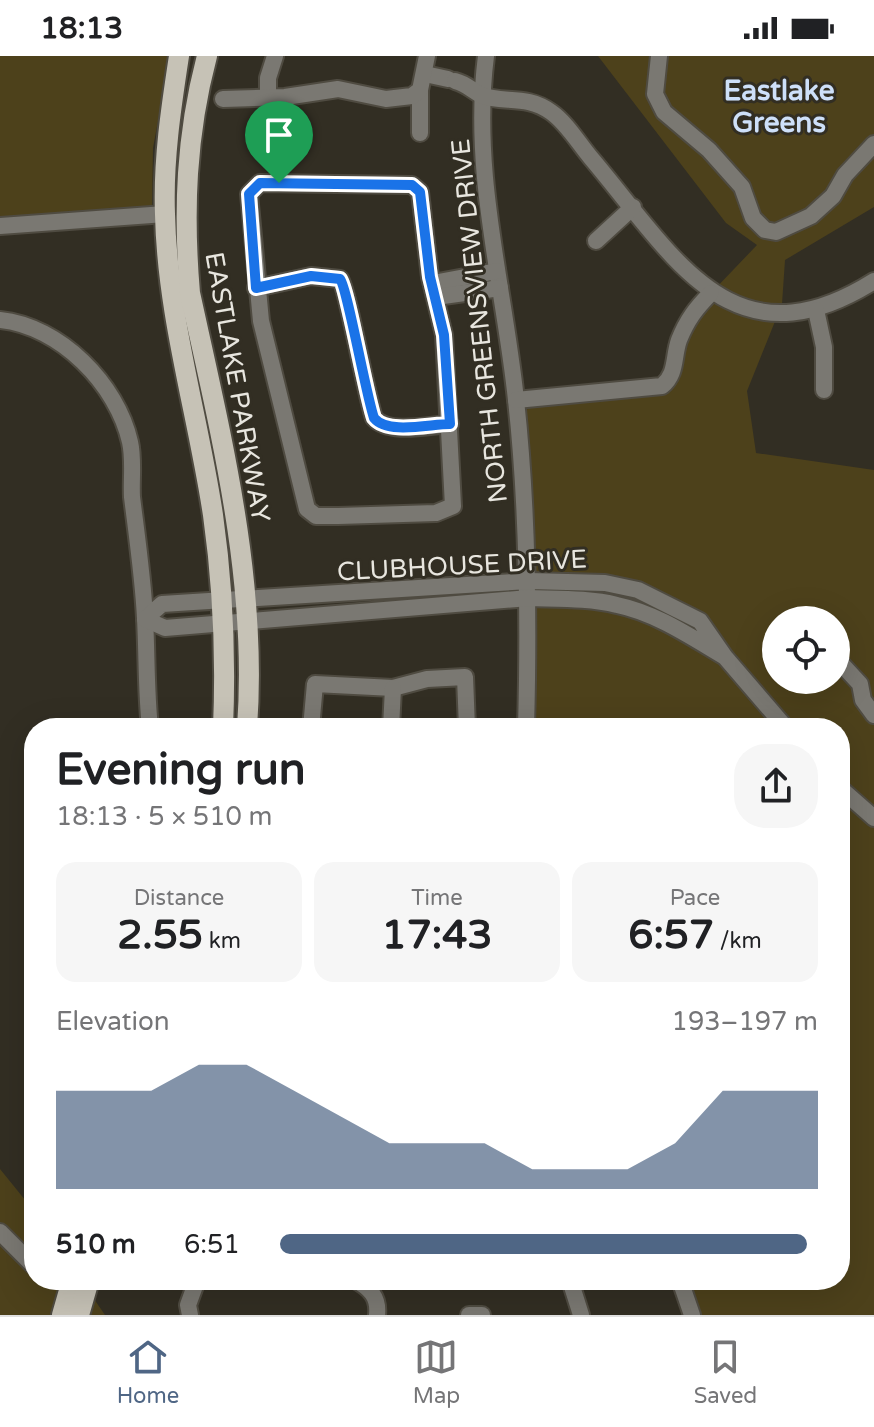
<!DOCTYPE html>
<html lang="en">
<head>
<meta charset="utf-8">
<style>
	:root { --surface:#fff; --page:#f6f6f6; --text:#202124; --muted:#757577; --line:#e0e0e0; --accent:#4f6685 }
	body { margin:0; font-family:"Varela Round",sans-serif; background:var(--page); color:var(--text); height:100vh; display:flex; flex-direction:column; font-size:30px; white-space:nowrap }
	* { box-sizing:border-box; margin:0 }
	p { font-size:26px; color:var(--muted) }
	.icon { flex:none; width:44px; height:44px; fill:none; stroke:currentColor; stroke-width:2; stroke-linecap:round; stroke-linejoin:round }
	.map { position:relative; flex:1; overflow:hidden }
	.details { position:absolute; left:24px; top:662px; width:826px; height:572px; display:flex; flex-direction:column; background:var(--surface); border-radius:32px; box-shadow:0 8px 32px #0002 }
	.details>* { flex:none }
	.buttons { position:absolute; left:762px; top:550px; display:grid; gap:16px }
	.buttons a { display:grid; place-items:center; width:88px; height:88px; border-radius:50%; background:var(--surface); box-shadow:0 8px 32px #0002; font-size:40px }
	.pin { position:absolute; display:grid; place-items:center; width:68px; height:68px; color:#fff; margin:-82px -34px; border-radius:50% 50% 50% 0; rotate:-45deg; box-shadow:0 0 8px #0007 }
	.pin .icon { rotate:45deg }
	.round { display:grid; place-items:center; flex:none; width:84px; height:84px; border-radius:32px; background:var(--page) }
	.overview { display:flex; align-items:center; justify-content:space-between; height:136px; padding:0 32px }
	h1 { font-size:44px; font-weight:800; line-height:60px }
	.figures { display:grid; grid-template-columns:repeat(3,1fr); gap:12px; height:136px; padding:8px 32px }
	.figures div { display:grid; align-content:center; border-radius:20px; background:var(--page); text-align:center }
	.figures b { font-size:40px; font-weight:800 }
	.figures small { font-size:22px; font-weight:400 }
	.figures p { font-size:22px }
	.chart { height:224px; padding:16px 32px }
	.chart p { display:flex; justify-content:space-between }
	.chart svg { width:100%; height:144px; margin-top:8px; fill:var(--accent); opacity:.7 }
	ul { padding:0 32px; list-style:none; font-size:26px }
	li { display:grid; grid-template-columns:128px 96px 1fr; align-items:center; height:60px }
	li i { height:20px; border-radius:10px; background:var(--accent) }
	.status { display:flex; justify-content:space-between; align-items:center; height:56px; padding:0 40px; background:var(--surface); direction:ltr }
	.status svg { height:22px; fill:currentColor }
	.tabs { display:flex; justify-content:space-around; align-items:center; height:112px; border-top:2px solid var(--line); background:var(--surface); font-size:22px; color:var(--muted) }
	.tabs a { display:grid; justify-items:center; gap:4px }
	.tabs .current { color:var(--accent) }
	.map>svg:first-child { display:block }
</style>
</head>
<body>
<div class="status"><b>18:13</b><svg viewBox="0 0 49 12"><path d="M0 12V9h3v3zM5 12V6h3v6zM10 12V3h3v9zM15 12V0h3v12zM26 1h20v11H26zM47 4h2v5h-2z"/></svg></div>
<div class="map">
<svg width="874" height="1259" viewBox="0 0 874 1259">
	<rect width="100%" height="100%" fill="#322e23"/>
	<g fill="#4d411b" fill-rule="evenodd">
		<polygon points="0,0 170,0 153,92 152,150 0,164"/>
		<path d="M598,0h276v151l-89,53 -3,44 -35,87 9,62 118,17v845h-175l-13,-35h154v-552h-310l-15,-328 145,-11 52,-97 45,-47 -31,-22zM776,564h60v60h-60z"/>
		<polygon points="0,1113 34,1155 34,1224 81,1224 105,1259 0,1259"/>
	</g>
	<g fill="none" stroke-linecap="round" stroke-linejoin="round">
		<g stroke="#4f4b41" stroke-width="20">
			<g id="minor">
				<path d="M486,0c-15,116 18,229 30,344 12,110 13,218 10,328"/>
				<polyline points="659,0 655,38 664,56 709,94 742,131 753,162 765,174 776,176 811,160 833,140 845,119 874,88"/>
				<polyline points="425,18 448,23"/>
				<path d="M455,25c12,3 16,9 26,14 22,9 45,-1 70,17 16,11 28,32 40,46 83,98 141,212 283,123"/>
				<polyline points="420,34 420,77"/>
				<polyline points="268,40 268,22 275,0"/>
				<polyline points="223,43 285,41 338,33 386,43 412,40 420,34 427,0"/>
				<polygon points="260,127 412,129 420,136 430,221 444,279 453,450 436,457 338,460 316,460 307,453 261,265 249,138"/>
				<polyline points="0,170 165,158"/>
				<polyline points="596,185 633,151"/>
				<polyline points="433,227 497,215"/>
				<path d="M256,232l55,-12 29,3c7,8 26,116 34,139 15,17 56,7 76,6"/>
				<polyline points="436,241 500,232"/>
				<polyline points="816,254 824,291 824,334"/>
				<path d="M0,264c60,6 117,64 130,122 4,17 1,38 2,55 5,40 11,81 13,121 2,37 1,73 5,110"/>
				<path d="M516,344l146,-14c15,-12 11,-29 17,-46 8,-20 17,-32 32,-47"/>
				<path d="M725,601c-34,-20 -69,-44 -108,-52 -28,-7 -59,-6 -88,-7l-364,30 -20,-9 17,-15 367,-23 76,2 33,7 62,31 25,36 61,71"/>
				<polyline points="836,602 860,628 863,644 874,659"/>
				<polyline points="311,672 315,628 393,632 427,623 465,621 467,672"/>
				<polyline points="391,672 393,632"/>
				<polyline points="840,732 874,762"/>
				<polyline points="0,1176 34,1210"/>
				<path d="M355,1224c15,8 24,17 22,35"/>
				<polyline points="570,1224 581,1259"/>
				<polyline points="680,1224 692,1259"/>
				<polyline points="190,1259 188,1249 196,1227"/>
				<polyline points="469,1259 482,1259"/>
			</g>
		</g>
		<g stroke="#4f4b41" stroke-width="24">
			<g id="major">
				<path d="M179,0c-8,52 -16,105 -14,158 2,101 33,201 48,301 10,71 13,142 10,213"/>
				<path d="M207,0c-21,79 -24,155 -17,237 31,142 68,288 57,435"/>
				<polyline points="62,1259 72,1224"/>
				<polyline points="79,1259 89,1224"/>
			</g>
		</g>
		<use href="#minor" stroke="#7a7872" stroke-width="16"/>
		<use href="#major" stroke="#c6c2b6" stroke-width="20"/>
	</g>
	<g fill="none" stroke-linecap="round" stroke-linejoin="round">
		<g stroke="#fff" stroke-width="16">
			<path id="route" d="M260,127l152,2 8,7 10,85 14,58 6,89c-20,0 -62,11 -76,-6 -8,-23 -27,-131 -34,-139l-29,-3 -55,12 -7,-94z"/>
		</g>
		<use href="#route" stroke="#1a73e8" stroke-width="10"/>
	</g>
	<g text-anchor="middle" stroke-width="6" stroke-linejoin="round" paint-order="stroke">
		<g font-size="26" fill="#e8e6df" stroke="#322e23">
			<text transform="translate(479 265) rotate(-96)" y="9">NORTH GREENSVIEW DRIVE</text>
			<text transform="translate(238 331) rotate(80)" y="9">EASTLAKE PARKWAY</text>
			<text transform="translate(462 509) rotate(-3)" y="9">CLUBHOUSE DRIVE</text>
		</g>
		<g font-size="28" font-weight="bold" fill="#cee0f9" stroke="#322e23">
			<text x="779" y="44">Eastlake<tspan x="779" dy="32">Greens</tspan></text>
		</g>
	</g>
</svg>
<div class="buttons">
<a><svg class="icon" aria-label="locate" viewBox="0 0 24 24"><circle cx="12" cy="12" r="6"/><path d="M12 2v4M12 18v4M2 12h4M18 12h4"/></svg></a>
</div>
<div class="pin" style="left:279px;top:127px;background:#1e9e55"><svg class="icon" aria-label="arrive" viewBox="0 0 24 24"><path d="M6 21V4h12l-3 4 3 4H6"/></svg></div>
<section class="details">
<div class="overview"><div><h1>Evening run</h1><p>18:13 · 5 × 510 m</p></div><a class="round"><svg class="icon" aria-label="share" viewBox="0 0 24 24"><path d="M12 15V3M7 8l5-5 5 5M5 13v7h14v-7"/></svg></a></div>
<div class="figures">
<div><p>Distance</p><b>2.55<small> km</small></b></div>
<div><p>Time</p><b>17:43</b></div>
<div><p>Pace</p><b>6:57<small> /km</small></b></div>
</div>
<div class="chart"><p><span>Elevation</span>193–197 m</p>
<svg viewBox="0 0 160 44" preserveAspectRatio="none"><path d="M0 44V14L10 14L20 14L30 6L40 6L50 14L60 22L70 30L80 30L90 30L100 38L110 38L120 38L130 30L140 14L150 14L160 14V44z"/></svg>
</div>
<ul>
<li><b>510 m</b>6:51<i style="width:98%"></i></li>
</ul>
</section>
</div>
<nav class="tabs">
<a class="current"><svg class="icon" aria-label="home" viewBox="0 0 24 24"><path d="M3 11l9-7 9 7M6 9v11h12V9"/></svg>Home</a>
<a><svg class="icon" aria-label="map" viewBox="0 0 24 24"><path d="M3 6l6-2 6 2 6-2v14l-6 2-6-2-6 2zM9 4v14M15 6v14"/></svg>Map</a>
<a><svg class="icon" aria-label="saved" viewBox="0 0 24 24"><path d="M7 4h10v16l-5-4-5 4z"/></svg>Saved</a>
</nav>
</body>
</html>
